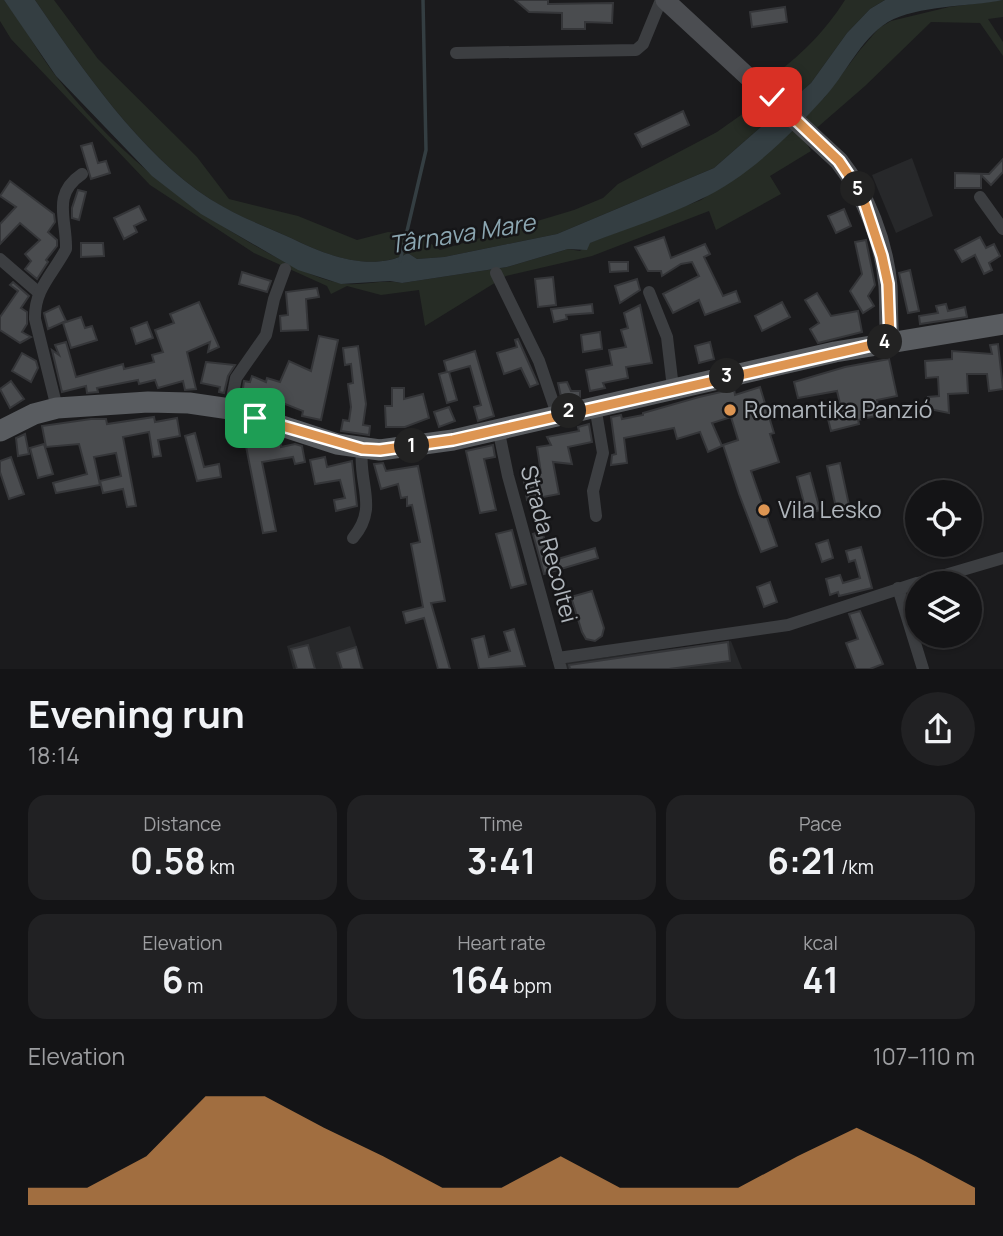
<!DOCTYPE html>
<html lang="en">
<head>
<meta charset="utf-8">
<style>
	:root { --surface:#141416; --page:#212123; --text:#f1f3f6; --muted:#9d9ea1; --line:#333335; --accent:#dd9552 }
	body { margin:0; font-family:Manrope,sans-serif; background:var(--page); color:var(--text); height:100vh; display:flex; flex-direction:column; font-size:26px; white-space:nowrap }
	* { box-sizing:border-box; margin:0 }
	p { font-size:23px; color:var(--muted) }
	.icon { flex:none; width:38px; height:38px; fill:none; stroke:currentColor; stroke-width:2; stroke-linecap:round; stroke-linejoin:round }
	.map { position:relative; height:669px; overflow:hidden }
	.sheet { display:flex; flex-direction:column; background:var(--surface); flex:1 }
	.sheet>* { flex:none }
	.fabs { position:absolute; left:905px; top:480px; display:grid; gap:14px }
	.fabs a { display:grid; place-items:center; width:77px; height:77px; border-radius:50%; background:var(--surface); box-shadow:0 2px 5px #0004,0 0 0 2px var(--line); font-size:35px }
	.pin { position:absolute; display:grid; place-items:center; width:60px; height:60px; color:#fff; margin:-30px; border-radius:14px; box-shadow:0 4px 10px #0006 }
	.km { position:absolute; width:35px; height:35px; margin:-18px; border-radius:50%; background:#222; color:#fff; font-size:19px; line-height:35px; text-align:center }
	.round { display:grid; place-items:center; flex:none; width:74px; height:74px; border-radius:37px; background:var(--page) }
	.overview { display:flex; align-items:center; justify-content:space-between; height:119px; padding:0 28px }
	h1 { font-size:38px; font-weight:700; line-height:52px }
	.figures { display:grid; grid-template-columns:repeat(3,1fr); gap:10px; height:119px; padding:7px 28px }
	.figures div { display:grid; align-content:center; border-radius:18px; background:var(--page); text-align:center }
	.figures b { font-size:35px; font-weight:700 }
	.figures small { font-size:19px; font-weight:400 }
	.figures p { font-size:19px }
	.chart { height:196px; padding:14px 28px }
	.chart p { display:flex; justify-content:space-between }
	.chart svg { width:100%; height:126px; margin-top:7px; fill:var(--accent); opacity:.7 }
	.map>svg:first-child { display:block }
</style>
</head>
<body>
<div class="map">
<svg width="1003" height="669" viewBox="0 0 1003 669">
	<rect width="100%" height="100%" fill="#1b1b1d"/>
	<g fill="#27282a">
		<polygon points="912,158 933,216 896,233 872,175"/>
		<polygon points="350,626 364,669 293,669 287,646"/>
		<polygon points="731,641 742,669 555,669 568,662"/>
	</g>
	<g fill="#262c25">
		<path d="M0,0h4c19,24 33,51 51,75 55,72 128,130 206,174 25,14 50,28 78,34 20,4 42,-4 63,0l105,-16 61,-18 12,2 9,-8 112,-43 63,-44 60,-58 36,-48 19,-22 12,-7 58,-14 54,-7v17l-15,2 15,23v14l-23,-33 -49,-1 -66,64 -61,53 7,12 -41,25 11,18 -65,36 -7,-19 -117,45 -86,20 -81,50 -6,-36 -38,5 -34,-9 -16,8 -4,-8 -73,-33 -104,-68 -139,-146 -11,-18z"/>
		<path d="M35,0h19l44,59 99,98 32,42 69,17 59,24 31,-8 30,3 22,15 134,-40 29,-12 15,-14 99,-52 62,-44 -10,-9c31,-23 55,-46 76,-79h40l-15,9 -23,24 -36,50 -97,85 -157,66 -113,23 -27,2 -9,-6c-37,20 -83,2 -117,-15 -27,-12 -57,-23 -81,-39 -69,-44 -129,-132 -175,-199z"/>
	</g>
	<path fill="#343e42" d="M4,0h31c46,67 106,155 175,199 25,16 54,27 81,39 34,17 81,35 117,15l9,6 27,-2 113,-23 157,-66 97,-85 36,-50 23,-24 15,-9h118c-34,7 -85,5 -115,22 -28,17 -43,54 -65,77 -35,38 -77,80 -124,101 -35,17 -73,29 -109,43l-3,7 -19,-1 -61,18 -105,16 -12,-2 -49,3 -43,-14 -97,-56 -49,-38 -96,-100z"/>
	<g fill="none" stroke-linecap="round" stroke-linejoin="round">
		<polyline stroke="#343e42" stroke-width="3.5" points="400,261 426,150 423,0"/>
	</g>
	<g fill="#4a4c4f" stroke="#353639" stroke-width="2">
		<polygon points="515,0 548,0 548,4 613,3 612,23 585,22 585,29 562,29 562,13 529,12"/>
		<polygon points="785,7 787,22 752,27 750,12"/>
		<polygon points="683,111 689,125 642,147 635,134"/>
		<polygon points="92,143 98,163 106,161 110,173 91,179 81,146"/>
		<polygon points="1003,159 1003,172 991,185 981,175 981,188 955,188 955,173 989,174"/>
		<polygon points="10,181 54,214 55,222 48,232 57,240 57,246 46,260 48,262 37,279 25,269 31,261 25,254 40,240 20,223 0,244 0,224 16,207 0,196"/>
		<polygon points="78,190 86,192 79,220 72,218 72,208"/>
		<polygon points="139,206 146,220 134,226 137,232 124,239 114,218"/>
		<polygon points="844,209 851,226 836,233 828,216"/>
		<polygon points="664,237 671,258 705,244 710,254 704,257 723,296 736,291 740,302 705,315 699,300 673,313 663,294 699,276 692,262 681,264 662,276 661,271 648,271 635,247"/>
		<polygon points="980,237 986,248 994,244 1000,256 989,263 992,270 984,274 975,255 962,262 955,250"/>
		<polygon points="866,240 875,285 868,296 874,306 863,313 850,291 862,274 855,242"/>
		<polygon points="81,243 103,243 104,256 81,257"/>
		<polygon points="609,262 628,262 628,271 610,272"/>
		<polygon points="910,270 919,311 908,313 899,273"/>
		<polygon points="242,272 271,281 267,292 239,284"/>
		<polygon points="553,277 556,305 538,307 535,279"/>
		<polygon points="637,279 640,290 620,303 615,286"/>
		<polygon points="13,282 29,296 21,308 27,312 27,324 22,332 31,337 20,343 0,330 0,317 18,291 10,285"/>
		<polygon points="317,288 319,297 306,299 308,330 281,331 280,316 288,315 286,292"/>
		<polygon points="817,293 831,316 858,311 862,332 818,343 810,329 819,323 805,300"/>
		<polygon points="199,302 219,347 208,352 210,342 187,352 196,389 185,390 183,381 158,388 155,380 139,384 138,380 97,388 98,392 87,393 86,386 62,392 52,350 59,355 55,345 66,342 76,377 123,364 124,369 154,362 152,355 163,352 155,330 174,323 170,314"/>
		<polygon points="782,302 790,317 762,331 755,316"/>
		<polygon points="592,304 593,313 566,315 567,319 554,322 551,309"/>
		<polygon points="946,304 948,311 965,307 967,317 920,324 919,316 938,313 936,306"/>
		<polygon points="640,305 652,363 626,367 628,378 603,383 605,388 590,391 586,370 612,365 609,350 626,347 621,330 628,328 624,313"/>
		<polygon points="59,306 66,321 48,329 44,313"/>
		<polygon points="81,317 85,328 92,326 97,340 71,348 63,323"/>
		<polygon points="147,322 153,338 136,344 131,328"/>
		<polygon points="600,332 602,349 583,352 581,335"/>
		<polygon points="319,336 338,340 321,420 302,416 303,411 270,398 267,407 242,395 244,381 250,382 252,376 266,382 267,378 280,382 289,361 311,371"/>
		<polygon points="518,339 538,384 530,387 521,368 504,374 497,353 517,347 515,340"/>
		<polygon points="710,342 714,359 699,363 695,346"/>
		<polygon points="998,344 1003,389 989,391 987,374 967,374 968,393 948,394 949,413 929,409 928,397 939,396 938,377 926,378 925,361 952,359 952,351 992,354 990,345"/>
		<polygon points="358,346 366,404 363,425 370,426 369,435 341,431 343,420 349,421 351,407 348,384 353,383 351,364 345,365 343,348"/>
		<polygon points="475,351 494,416 478,421 474,407 481,405 470,366 449,372 457,400 447,403 439,374 447,372 444,361"/>
		<polygon points="22,353 36,361 38,368 31,382 12,371"/>
		<polygon points="889,359 897,396 877,400 880,415 858,420 859,424 831,431 827,415 842,412 837,391 798,398 794,382 845,367"/>
		<polygon points="206,362 235,365 228,376 224,393 219,392 220,387 201,383"/>
		<polygon points="11,381 24,399 10,408 0,389"/>
		<polygon points="567,382 571,391 580,391 580,397 562,401 558,383"/>
		<polygon points="760,387 774,433 770,434 779,462 751,471 777,546 761,552 739,494 723,445 738,440 731,417 712,423 722,446 708,452 700,432 677,439 674,428 624,438 627,463 611,465 612,455 616,454 611,417 621,415 622,419 643,415 643,413 699,397 734,389 735,395"/>
		<polygon points="392,388 404,388 404,399 423,394 429,418 405,427 386,427 385,406 392,406"/>
		<polygon points="449,407 455,421 439,427 434,412"/>
		<polygon points="154,417 155,422 177,418 180,436 158,440 161,456 153,457 149,432 123,437 136,506 127,507 123,489 103,493 100,481 121,476 116,453 94,457 100,485 56,493 53,483 87,474 79,444 46,447 42,426 91,419 106,419 107,424"/>
		<polygon points="589,424 592,442 568,447 572,464 553,462 559,494 527,500 523,476 541,473 537,447 551,445 547,437 579,431 578,427"/>
		<polygon points="195,433 204,467 219,464 221,477 197,481 185,436"/>
		<polygon points="257,433 258,440 280,439 281,447 295,444 302,446 305,462 295,464 293,457 262,462 276,531 263,533 244,436"/>
		<polygon points="25,434 29,454 18,456 16,438"/>
		<polygon points="44,444 53,474 38,478 30,448"/>
		<polygon points="493,445 495,457 484,459 496,510 480,513 466,451"/>
		<polygon points="11,457 24,494 9,499 0,472 0,461"/>
		<polygon points="325,457 327,467 352,461 357,506 336,511 334,500 345,498 340,480 315,484 310,460"/>
		<polygon points="383,463 386,471 418,466 445,601 431,603 450,669 438,669 424,618 406,623 403,612 423,607 411,544 420,542 412,505 407,506 407,497 401,498 398,484 381,489 374,464"/>
		<polygon points="840,463 849,505 836,508 827,466"/>
		<polygon points="810,473 820,510 807,514 797,477"/>
		<polygon points="512,530 526,584 511,588 496,534"/>
		<polygon points="542,531 551,561 595,548 598,558 544,574 533,534"/>
		<polygon points="828,540 833,558 822,562 816,544"/>
		<polygon points="861,547 872,588 839,596 838,592 830,595 826,579 840,575 843,583 860,578 855,560 849,562 846,551"/>
		<polygon points="770,582 777,602 764,607 757,587"/>
		<polygon points="592,591 604,628 602,636 595,641 586,639 582,632 571,597"/>
		<polygon points="860,611 883,664 870,669 856,669 846,643 858,639 849,614"/>
		<polygon points="514,629 525,666 479,669 472,639 484,636 489,657 510,651 504,632"/>
		<polygon points="728,642 730,661 669,669 570,669 569,665"/>
		<polygon points="308,645 315,669 297,669 291,649"/>
		<polygon points="356,647 362,669 342,669 337,653"/>
	</g>
	<g fill="none" stroke-linecap="round" stroke-linejoin="round">
		<g stroke="#3c3e41" stroke-width="12">
			<polyline points="456,53 636,50 643,44 661,0"/>
			<polyline points="980,197 1003,229"/>
			<polyline points="0,259 38,292"/>
			<polyline points="496,273 539,361 557,414"/>
			<polyline points="649,292 667,337 673,388"/>
			<polyline points="595,406 603,453 593,491 596,516"/>
			<path d="M57,408l-22,-89c-1,-30 18,-45 31,-70 1,-30 -15,-54 16,-75"/>
			<polyline points="230,409 236,378 266,335 274,299 285,269"/>
			<polyline points="498,428 508,476 561,669"/>
			<path d="M353,538c26,-31 5,-53 9,-89"/>
			<polyline points="918,583 1003,558"/>
			<polyline points="898,588 923,669"/>
			<polyline points="558,658 788,625 917,583"/>
		</g>
		<path stroke="#4b4d51" stroke-width="19" d="M665,0l174,161c27,34 45,81 49,125 1,18 0,37 2,55"/>
		<polyline stroke="#595c60" stroke-width="21" points="0,431 34,414 57,408 148,402 189,403 230,409 337,444 380,450 453,440 835,352 1003,324"/>
	</g>
	<g fill="none" stroke-linecap="round" stroke-linejoin="round">
		<g stroke="#fff" stroke-width="14">
			<polyline id="route" points="255,418 362,449 380,450 453,440 890,341 888,284 882,256 862,195 839,161 772,97"/>
		</g>
		<use href="#route" stroke="#dd9552" stroke-width="9"/>
	</g>
	<g fill="#dd9552" stroke="#161618" stroke-width="2.5">
		<circle cx="730" cy="410" r="7"/>
		<circle cx="764" cy="510" r="7"/>
	</g>
	<g text-anchor="middle" stroke-width="5" stroke-linejoin="round" paint-order="stroke">
		<g font-size="23" fill="#afb5bb" stroke="#161618" text-anchor="start">
			<text x="744" y="418">Romantika Panzió</text>
			<text x="778" y="518">Vila Lesko</text>
		</g>
		<g font-size="23" fill="#afb5bb" stroke="#161618">
			<text transform="translate(549 544) rotate(75)" y="8">Strada Recoltei</text>
		</g>
		<g font-size="24" font-style="italic" fill="#8ba6b1" stroke="#161618">
			<text transform="translate(462 234) rotate(-9)" y="8">Târnava Mare</text>
		</g>
	</g>
</svg>
<div class="fabs">
<a><svg class="icon" aria-label="locate" viewBox="0 0 24 24"><circle cx="12" cy="12" r="6"/><path d="M12 2v4M12 18v4M2 12h4M18 12h4"/></svg></a>
<a><svg class="icon" aria-label="layers" viewBox="0 0 24 24"><path d="M12 4l9 5-9 5-9-5zM3 14l9 5 9-5"/></svg></a>
</div>
<div class="pin" style="left:255px;top:418px;background:#1e9e55"><svg class="icon" aria-label="arrive" viewBox="0 0 24 24"><path d="M6 21V4h12l-3 4 3 4H6"/></svg></div>
<div class="pin" style="left:772px;top:97px;background:#d93025"><svg class="icon" aria-label="check" viewBox="0 0 24 24"><path d="M5 12l5 5 9-10"/></svg></div>
<b class="km" style="left:412px;top:446px">1</b>
<b class="km" style="left:569px;top:411px">2</b>
<b class="km" style="left:727px;top:376px">3</b>
<b class="km" style="left:885px;top:342px">4</b>
<b class="km" style="left:858px;top:189px">5</b>
</div>
<section class="sheet">
<div class="overview"><div><h1>Evening run</h1><p>18:14</p></div><a class="round"><svg class="icon" aria-label="share" viewBox="0 0 24 24"><path d="M12 15V3M7 8l5-5 5 5M5 13v7h14v-7"/></svg></a></div>
<div class="figures">
<div><p>Distance</p><b>0.58<small> km</small></b></div>
<div><p>Time</p><b>3:41</b></div>
<div><p>Pace</p><b>6:21<small> /km</small></b></div>
</div>
<div class="figures">
<div><p>Elevation</p><b>6<small> m</small></b></div>
<div><p>Heart rate</p><b>164<small> bpm</small></b></div>
<div><p>kcal</p><b>41</b></div>
</div>
<div class="chart"><p><span>Elevation</span>107–110 m</p>
<svg viewBox="0 0 160 44" preserveAspectRatio="none"><path d="M0 44V38L10 38L20 27L30 6L40 6L50 17L60 27L70 38L80 38L90 27L100 38L110 38L120 38L130 27L140 17L150 27L160 38V44z"/></svg>
</div>
</section>
</body>
</html>
